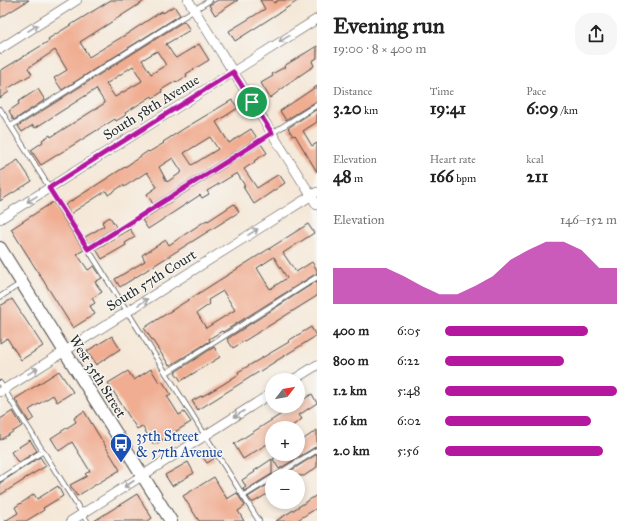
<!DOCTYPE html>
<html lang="en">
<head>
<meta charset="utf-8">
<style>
	:root { --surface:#fff; --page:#f6f6f6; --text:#222; --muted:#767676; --accent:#b5179e }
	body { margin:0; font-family:"IM FELL Great Primer",serif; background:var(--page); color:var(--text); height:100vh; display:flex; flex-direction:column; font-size:15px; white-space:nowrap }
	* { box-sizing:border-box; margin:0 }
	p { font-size:13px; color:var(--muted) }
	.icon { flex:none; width:22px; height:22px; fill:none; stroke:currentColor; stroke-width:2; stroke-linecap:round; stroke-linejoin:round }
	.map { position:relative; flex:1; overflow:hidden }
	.panel { display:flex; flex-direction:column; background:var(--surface); width:316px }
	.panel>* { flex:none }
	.needle { width:26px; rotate:59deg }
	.tools { position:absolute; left:265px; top:373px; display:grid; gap:8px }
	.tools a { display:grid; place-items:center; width:40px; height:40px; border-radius:50%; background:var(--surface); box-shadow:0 2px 6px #0003; font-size:20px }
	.pin { position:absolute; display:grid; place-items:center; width:34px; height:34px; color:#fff; margin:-17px; border:2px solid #fff; border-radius:50%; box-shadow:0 1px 4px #0007 }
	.round { display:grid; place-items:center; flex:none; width:42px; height:42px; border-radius:16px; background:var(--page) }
	.head { display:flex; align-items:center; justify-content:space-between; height:68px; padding:0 16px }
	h1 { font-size:22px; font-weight:700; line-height:30px }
	.figures { display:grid; grid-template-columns:repeat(3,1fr); gap:6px; height:68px; padding:4px 16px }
	.figures div { display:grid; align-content:center }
	.figures b { font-size:17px; font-weight:700 }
	.figures small { font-size:11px; font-weight:400 }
	.figures p { font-size:11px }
	.chart { height:112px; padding:8px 16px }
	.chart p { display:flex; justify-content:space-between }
	.chart svg { width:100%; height:72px; margin-top:4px; fill:var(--accent); opacity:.7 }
	ul { padding:0 16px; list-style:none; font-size:13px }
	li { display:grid; grid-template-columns:64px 48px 1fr; align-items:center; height:30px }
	li i { height:10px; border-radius:5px; background:var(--accent) }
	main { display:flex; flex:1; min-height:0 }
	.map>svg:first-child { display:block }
</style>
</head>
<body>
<main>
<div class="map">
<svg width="317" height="521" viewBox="0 0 317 521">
	<rect width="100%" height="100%" fill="#f6f6f2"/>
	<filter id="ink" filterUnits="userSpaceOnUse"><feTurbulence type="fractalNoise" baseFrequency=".025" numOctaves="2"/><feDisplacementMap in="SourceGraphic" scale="8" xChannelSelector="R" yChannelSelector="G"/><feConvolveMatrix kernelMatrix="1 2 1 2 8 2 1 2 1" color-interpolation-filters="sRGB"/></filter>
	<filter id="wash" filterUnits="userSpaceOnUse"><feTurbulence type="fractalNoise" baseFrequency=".012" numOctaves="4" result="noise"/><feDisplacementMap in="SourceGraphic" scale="16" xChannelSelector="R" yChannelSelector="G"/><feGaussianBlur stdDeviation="0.9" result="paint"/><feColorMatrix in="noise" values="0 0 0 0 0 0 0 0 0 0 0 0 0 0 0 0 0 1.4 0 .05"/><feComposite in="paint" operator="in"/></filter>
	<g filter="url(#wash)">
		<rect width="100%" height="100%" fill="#f5e8d8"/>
		<g id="blocks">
			<g fill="#f0ad92" fill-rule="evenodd">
				<polygon points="0,0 29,0 0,18"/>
				<polygon points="111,0 146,0 80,42 89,57 130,32 162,11 163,13 174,6 180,15 62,90 54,78 67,70 55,50 28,68 32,74 7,89 9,92 0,98 0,71 49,41 48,39"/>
				<polygon points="218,0 238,0 215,15 209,5"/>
				<polygon points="260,0 272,0 274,3 279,0 299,0 235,41 229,31 265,9"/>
				<path d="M184,21l6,9 -24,14 8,12 2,2 23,-14 10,16 -23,14 1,2 -10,6 -1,-1 -15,9 1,2 -9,6 -1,-2 -27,17 1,2 -10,6 -1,-2 -74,46 -10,-15 12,-8 -1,-2 8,-5 1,2 54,-34 -9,-14 -61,39 -2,-3 -11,7 -4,-6zM157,51l9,14 -15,9 -9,-14zM133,66l9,15 -27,16 -9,-13z"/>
				<polygon points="317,46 317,58 312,61 314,66 290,82 291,82 270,98 261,83 273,76 272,74 285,67 284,66"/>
				<polygon points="317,86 317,101 286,120 280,111"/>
				<polygon points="38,89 45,100 14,120 9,111 19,104 18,102"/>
				<path d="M232,100l6,8 -22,14 13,21 22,-14 6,9 -104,66 -6,-10 10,-7 -10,-15 -23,15 -1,-2 -15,10 -2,-4 -36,23 -5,-9 63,-40 20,-14 1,1 15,-9 -1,-1 22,-14zM210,137l8,12 -26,16 -8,-12zM173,158l9,14 -15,10 -8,-15z"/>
				<polygon points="317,109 317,122 303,131 312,146 317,143 317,172 295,135 293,136 288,128"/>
				<polygon points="261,144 267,153 254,161 255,162 244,169 257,188 279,174 285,183 254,204 243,187 245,186 237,173 207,191 209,194 202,198 200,195 148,229 142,220"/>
				<polygon points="18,160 32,181 0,201 0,171"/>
				<polygon points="53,202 84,250 77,254 88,270 94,266 102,278 95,282 102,292 92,298 95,303 90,306 95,314 73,328 11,229"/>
				<polygon points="234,204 239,212 120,287 115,279 145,261 142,255 166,240 169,245 199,225 207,220 208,221"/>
				<polygon points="110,217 116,227 89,244 85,237 104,226 102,222"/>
				<path d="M308,224l6,9 -31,20 13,19 16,-10 5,8v3l-94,59 -1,-1 -13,8 1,2 -39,24 -1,-1 -1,1 -25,-37zM274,257l13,21 -17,11 -13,-21zM223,291l12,19 -29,18 -9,-15 13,-9 -2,-4z"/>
				<polygon points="130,229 135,237 125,243 126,245 102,259 96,249"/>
				<polygon points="317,281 317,296 233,348 227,339"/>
				<polygon points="12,299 43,346 21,360 7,338 0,343 0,306"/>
				<polygon points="311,327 316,336 198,410 192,401 201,396 201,397 222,385 239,374 238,372 289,342 288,341"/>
				<polygon points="112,336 120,349 96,365 87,351"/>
				<polygon points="214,347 220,357 181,381 175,372"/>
				<polygon points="151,369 159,382 162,381 171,394 167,396 179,415 184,412 191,422 154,445 142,426 137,429 108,383 128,371 134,380"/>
				<polygon points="59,371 73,392 57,402 53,395 29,410 34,418 29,422 15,399"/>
				<polygon points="312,394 317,403 299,415 302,419 289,428 272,428 272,441 243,459 234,444 294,406 298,406 298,403"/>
				<polygon points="13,411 22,426 0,440 0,419"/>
				<polygon points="84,411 120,470 77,496 70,485 87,476 85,474 90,471 72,442 59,451 51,438 76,422 74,418"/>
				<polygon points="317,430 317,446 279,469 273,459 281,454 298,454 298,443"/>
				<polygon points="30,440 37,451 18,463 11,452"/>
				<polygon points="209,450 215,458 207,463 201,455"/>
				<polygon points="317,454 317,467 304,476 284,475"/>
				<polygon points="40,457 46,466 24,479 24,480 0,495 0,483"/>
				<polygon points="272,459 272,474 244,491 243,489 246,487 242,480 255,472 254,471"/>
				<polygon points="188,462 194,473 172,486 165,475"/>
				<polygon points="214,477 227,499 237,493 245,506 238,511 244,521 199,521 183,496"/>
				<polygon points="272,482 272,491 254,502 252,502 248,497"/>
				<polygon points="58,486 63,496 43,508 44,510 26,521 5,521 18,513 15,507 26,500 34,494 37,499"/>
				<polygon points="137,494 152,518 148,521 94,521"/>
				<polygon points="317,495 317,508 296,521 276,521"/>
			</g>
		</g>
	</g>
	<g filter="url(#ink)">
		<use href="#blocks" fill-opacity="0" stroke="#494745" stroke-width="1"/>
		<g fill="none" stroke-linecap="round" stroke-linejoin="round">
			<g stroke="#494745" stroke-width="6">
				<g id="lane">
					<polyline points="0,109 259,521"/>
					<polyline points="11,126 210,0"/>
					<polyline points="88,249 317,105"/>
					<polyline points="0,297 20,284"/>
					<polyline points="166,373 317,277"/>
					<polyline points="0,383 87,521"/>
					<polyline points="275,476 317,450"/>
					<polyline points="0,479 43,451"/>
					<polyline points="243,496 272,478"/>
				</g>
			</g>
			<g stroke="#494745" stroke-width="10">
				<g id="street">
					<polyline points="188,0 317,205"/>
					<polyline points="0,49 77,0"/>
					<polyline points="0,219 317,19"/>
					<polyline points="293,380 317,365"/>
					<polyline points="0,392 317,192"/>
					<polyline points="71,521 272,393"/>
				</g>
			</g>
			<g stroke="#494745" stroke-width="14">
				<polyline id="secondary" points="0,248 171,521"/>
			</g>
			<use href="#lane" stroke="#fff" stroke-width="4.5"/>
			<use href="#street" stroke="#fff" stroke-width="9"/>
			<use href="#secondary" stroke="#fff" stroke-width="12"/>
		</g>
		<defs><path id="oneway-shaft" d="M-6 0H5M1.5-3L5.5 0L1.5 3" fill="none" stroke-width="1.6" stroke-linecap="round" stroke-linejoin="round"/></defs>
		<g stroke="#a0a0a0">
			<use href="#oneway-shaft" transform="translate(33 28) rotate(-32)"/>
			<use href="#oneway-shaft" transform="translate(284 39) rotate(148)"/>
			<use href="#oneway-shaft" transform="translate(32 199) rotate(148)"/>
			<use href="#oneway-shaft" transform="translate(253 232) rotate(-32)"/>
			<use href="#oneway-shaft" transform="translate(143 302) rotate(-32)"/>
			<use href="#oneway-shaft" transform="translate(33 371) rotate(-32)"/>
			<use href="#oneway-shaft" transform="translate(239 414) rotate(148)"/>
			<use href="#oneway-shaft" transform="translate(129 484) rotate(147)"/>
		</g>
	</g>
	<g fill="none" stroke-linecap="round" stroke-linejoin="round" filter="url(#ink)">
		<g stroke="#fff" stroke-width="8">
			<polygon id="route" points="233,72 272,133 88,249 49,188"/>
		</g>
		<use href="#route" stroke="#b5179e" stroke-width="5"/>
	</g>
	<defs>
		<g id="bus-pin" transform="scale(1.15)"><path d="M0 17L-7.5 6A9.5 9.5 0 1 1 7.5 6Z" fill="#1a4fb4" stroke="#f6f6f2"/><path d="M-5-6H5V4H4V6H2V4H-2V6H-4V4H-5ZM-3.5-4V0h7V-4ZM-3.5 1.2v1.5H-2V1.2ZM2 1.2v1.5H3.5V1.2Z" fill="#fff"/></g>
	</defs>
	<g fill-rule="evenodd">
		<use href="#bus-pin" x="121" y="444"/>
	</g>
	<g text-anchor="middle" stroke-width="3" stroke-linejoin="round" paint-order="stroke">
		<g font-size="14" fill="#2b2b2b" stroke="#f6f6f2">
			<text transform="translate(151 107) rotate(-32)" y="5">South 58th Avenue</text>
			<text transform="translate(151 280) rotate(-32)" y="5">South 57th Court</text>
			<text transform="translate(98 376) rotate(58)" y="5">West 35th Street</text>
		</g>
		<g font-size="14" fill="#164399" stroke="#f6f6f2" text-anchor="start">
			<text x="136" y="441">35th Street<tspan x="136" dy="16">&amp; 57th Avenue</tspan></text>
		</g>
	</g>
</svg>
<div class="tools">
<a><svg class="needle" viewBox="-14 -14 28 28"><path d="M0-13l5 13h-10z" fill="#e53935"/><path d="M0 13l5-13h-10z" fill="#767676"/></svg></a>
<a>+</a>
<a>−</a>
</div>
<div class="pin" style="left:252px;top:102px;background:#1e9e55"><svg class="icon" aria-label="arrive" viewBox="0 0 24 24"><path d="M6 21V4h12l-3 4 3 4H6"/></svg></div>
</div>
<section class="panel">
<div class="head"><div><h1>Evening run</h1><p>19:00 · 8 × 400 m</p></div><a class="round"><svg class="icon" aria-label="share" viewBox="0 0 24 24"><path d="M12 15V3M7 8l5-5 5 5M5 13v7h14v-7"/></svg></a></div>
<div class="figures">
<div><p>Distance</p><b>3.20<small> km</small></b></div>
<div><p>Time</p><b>19:41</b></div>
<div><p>Pace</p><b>6:09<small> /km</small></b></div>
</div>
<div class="figures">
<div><p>Elevation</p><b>48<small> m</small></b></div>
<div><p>Heart rate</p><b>166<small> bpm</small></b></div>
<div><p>kcal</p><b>211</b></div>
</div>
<div class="chart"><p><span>Elevation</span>146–152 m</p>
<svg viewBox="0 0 160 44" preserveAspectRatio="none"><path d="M0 44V22L10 22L20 22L30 22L40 27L50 33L60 38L70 38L80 33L90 27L100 17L110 11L120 6L130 6L140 11L150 22L160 22V44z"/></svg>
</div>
<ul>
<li><b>400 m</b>6:05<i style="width:83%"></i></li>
<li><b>800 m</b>6:22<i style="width:69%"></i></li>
<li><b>1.2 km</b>5:48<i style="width:100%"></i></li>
<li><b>1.6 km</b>6:02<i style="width:85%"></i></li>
<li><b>2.0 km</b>5:56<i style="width:92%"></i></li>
</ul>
</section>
</main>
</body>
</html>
